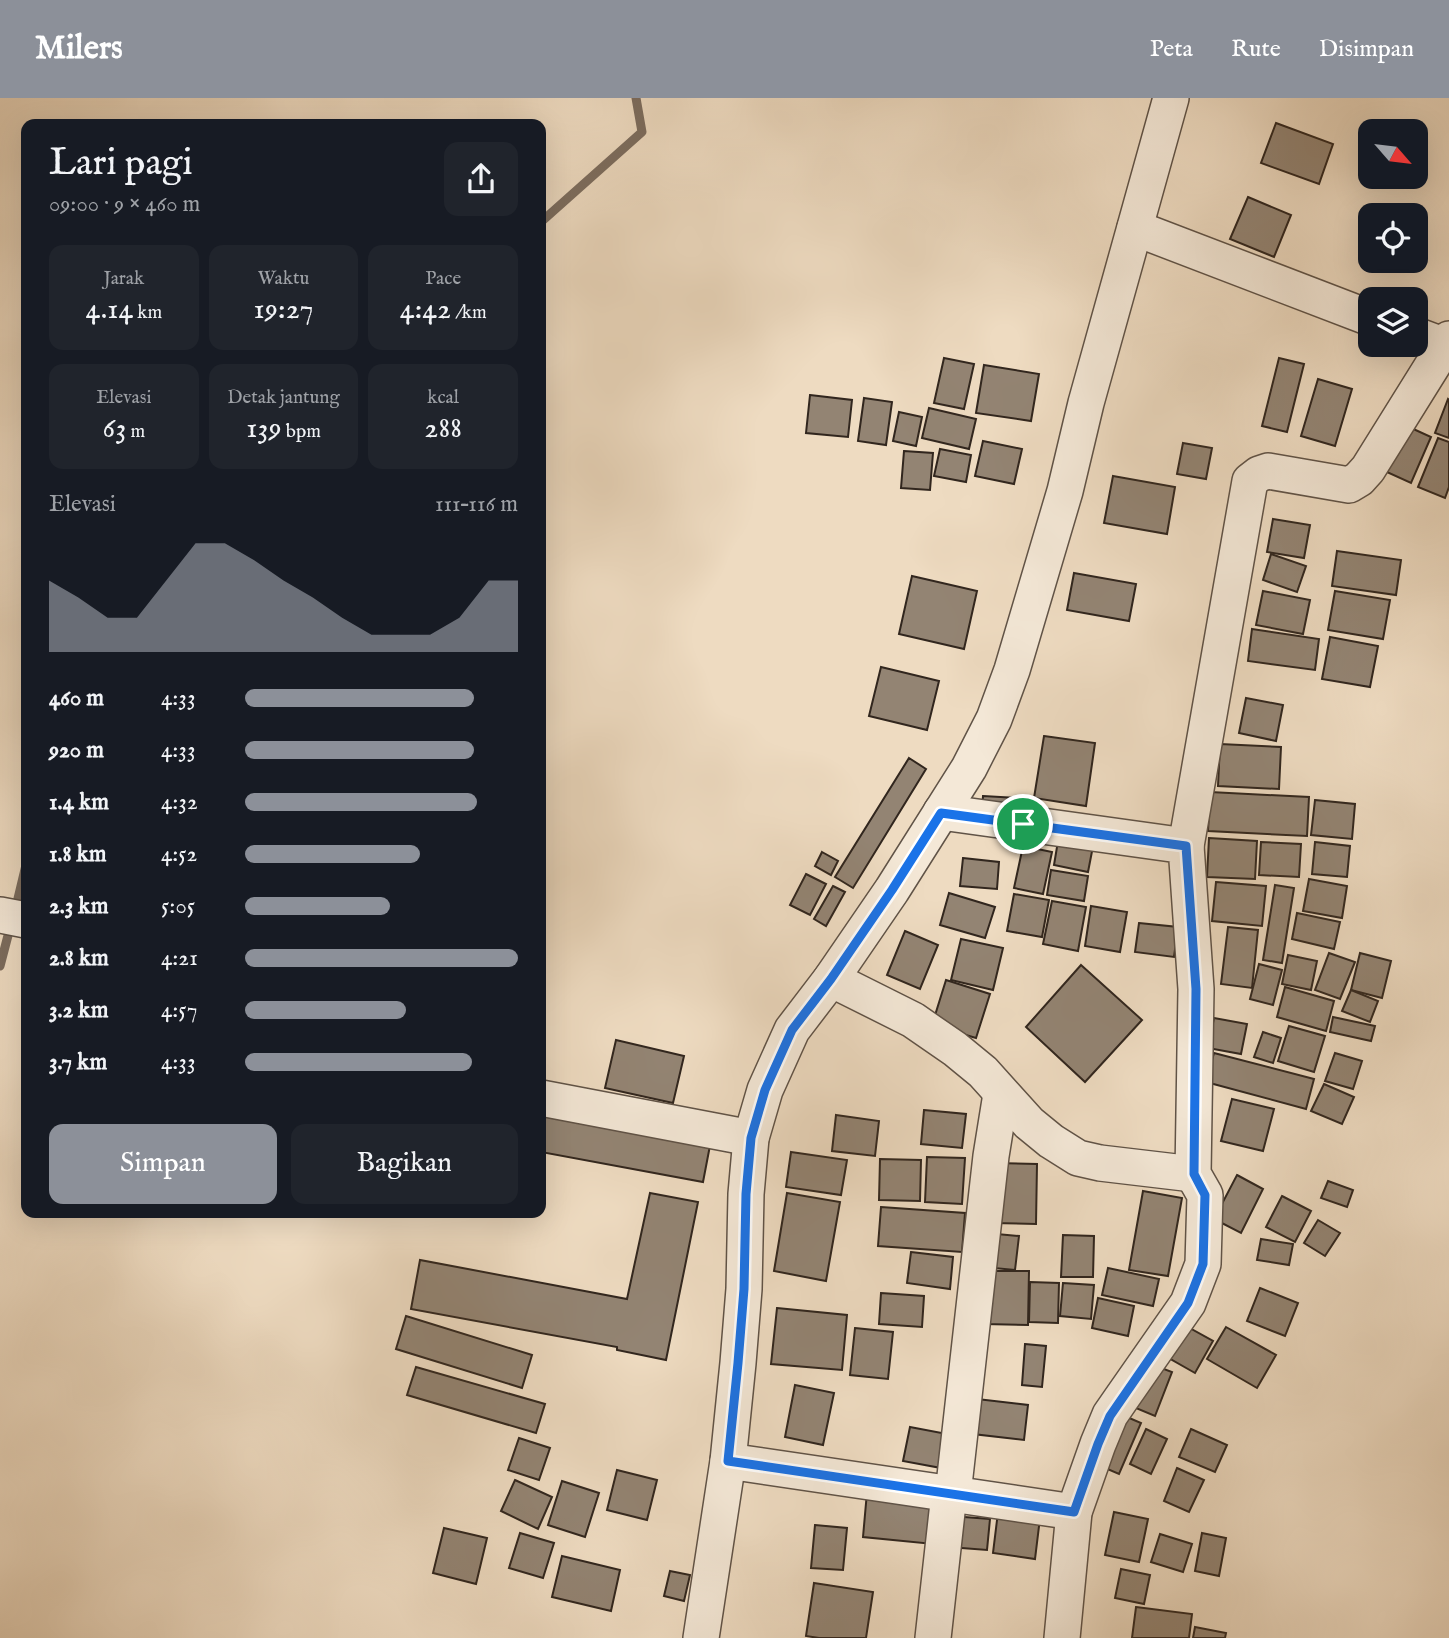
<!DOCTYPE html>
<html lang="id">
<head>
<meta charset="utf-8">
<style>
	:root { --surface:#171b24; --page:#20242c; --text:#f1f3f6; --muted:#9ea1a6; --accent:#8c9099 }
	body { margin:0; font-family:"IM FELL English",serif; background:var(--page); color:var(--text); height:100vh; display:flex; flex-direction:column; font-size:26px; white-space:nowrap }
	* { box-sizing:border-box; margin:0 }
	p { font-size:23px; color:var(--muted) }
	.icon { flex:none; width:38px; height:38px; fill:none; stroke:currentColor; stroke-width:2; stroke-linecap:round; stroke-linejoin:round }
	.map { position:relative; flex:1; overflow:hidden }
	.drawer { position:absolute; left:21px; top:21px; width:525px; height:1099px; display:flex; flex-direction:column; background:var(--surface); border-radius:14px; box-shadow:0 7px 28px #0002 }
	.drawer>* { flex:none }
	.needle { width:46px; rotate:118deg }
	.fabs { position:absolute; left:1358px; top:21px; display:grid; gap:14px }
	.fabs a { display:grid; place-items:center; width:70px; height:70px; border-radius:14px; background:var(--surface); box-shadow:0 7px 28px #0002; font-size:35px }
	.pin { position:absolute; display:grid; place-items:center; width:60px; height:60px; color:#fff; margin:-30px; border:4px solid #fff; border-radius:50%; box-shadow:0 2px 7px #0007 }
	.round { display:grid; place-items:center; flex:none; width:74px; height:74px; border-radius:14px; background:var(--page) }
	.headline { display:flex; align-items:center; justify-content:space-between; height:119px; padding:0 28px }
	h1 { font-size:38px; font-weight:600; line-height:52px }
	.stats { display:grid; grid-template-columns:repeat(3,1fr); gap:10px; height:119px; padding:7px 28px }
	.stats div { display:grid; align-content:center; border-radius:14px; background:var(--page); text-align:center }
	.stats b { font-size:30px; font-weight:600 }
	.stats small { font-size:19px; font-weight:400 }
	.stats p { font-size:19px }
	.chart { height:196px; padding:14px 28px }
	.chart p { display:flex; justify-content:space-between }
	.chart svg { width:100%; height:126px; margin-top:7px; fill:var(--accent); opacity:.7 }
	.action { display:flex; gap:14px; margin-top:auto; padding:14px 28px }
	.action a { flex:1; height:80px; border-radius:14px; background:var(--accent); color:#fff; font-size:28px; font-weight:600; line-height:80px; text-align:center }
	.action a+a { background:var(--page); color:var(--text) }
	ul { padding:0 28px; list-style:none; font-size:23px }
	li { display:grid; grid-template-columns:112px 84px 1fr; align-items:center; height:52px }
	li i { height:18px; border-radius:9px; background:var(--accent) }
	header { display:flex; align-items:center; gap:42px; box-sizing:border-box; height:98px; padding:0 35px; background:var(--accent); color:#fff }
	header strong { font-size:33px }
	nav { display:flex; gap:38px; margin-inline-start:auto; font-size:24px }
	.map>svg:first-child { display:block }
</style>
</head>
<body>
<header>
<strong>Milers</strong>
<nav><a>Peta</a><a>Rute</a><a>Disimpan</a></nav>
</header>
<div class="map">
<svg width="1449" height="1540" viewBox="0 0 1449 1540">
	<rect width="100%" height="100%" fill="#eedbc1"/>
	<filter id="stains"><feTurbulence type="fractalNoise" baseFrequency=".00286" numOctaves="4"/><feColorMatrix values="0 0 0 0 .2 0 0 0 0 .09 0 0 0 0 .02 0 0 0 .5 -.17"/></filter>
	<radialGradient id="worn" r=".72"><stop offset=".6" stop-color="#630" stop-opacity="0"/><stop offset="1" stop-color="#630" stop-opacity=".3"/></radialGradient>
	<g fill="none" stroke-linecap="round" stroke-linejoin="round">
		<g stroke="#7c6d5f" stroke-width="9">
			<polyline points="541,124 642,34 636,0"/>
			<polyline points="15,813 26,767"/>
			<polyline points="0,868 11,826"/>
		</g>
	</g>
	<g fill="#938473" stroke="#31261e" stroke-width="2">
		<polygon points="1276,25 1333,46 1319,86 1261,65"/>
		<polygon points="1248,99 1291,117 1274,159 1230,141"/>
		<polygon points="944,260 974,266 964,311 934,305"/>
		<polygon points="1279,260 1304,266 1287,334 1262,328"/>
		<polygon points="984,267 1039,276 1031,323 976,315"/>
		<polygon points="1318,281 1352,291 1335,348 1301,338"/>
		<polygon points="810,297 852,302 848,339 806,335"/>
		<polygon points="864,300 892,304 886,347 858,343"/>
		<polygon points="1448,301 1449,302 1449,340 1435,335"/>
		<polygon points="929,310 976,321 969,351 922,340"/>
		<polygon points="899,314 922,319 916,348 893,343"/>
		<polygon points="1398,324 1431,339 1411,385 1378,370"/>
		<polygon points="1438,340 1449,344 1449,389 1445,400 1418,389"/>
		<polygon points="983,343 1022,351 1014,386 975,378"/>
		<polygon points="1183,345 1212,350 1206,381 1177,376"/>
		<polygon points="940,351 971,357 966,384 934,378"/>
		<polygon points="904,353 933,355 930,392 901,390"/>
		<polygon points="1113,378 1175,389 1167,436 1104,425"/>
		<polygon points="1273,421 1310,427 1304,460 1267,454"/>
		<polygon points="1337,453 1401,462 1396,497 1332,488"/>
		<polygon points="1271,456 1306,468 1297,494 1263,482"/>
		<polygon points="1074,475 1136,486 1129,523 1067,512"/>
		<polygon points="912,478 977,493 964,551 899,536"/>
		<polygon points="1263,493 1310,502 1303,536 1256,527"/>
		<polygon points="1335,493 1390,502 1383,541 1328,532"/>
		<polygon points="1252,531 1319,541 1315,572 1248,563"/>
		<polygon points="1330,539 1378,548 1370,589 1322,581"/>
		<polygon points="881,569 939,583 927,632 869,618"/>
		<polygon points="1246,600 1283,607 1276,643 1239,635"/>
		<polygon points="1044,638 1095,645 1086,708 1034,700"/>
		<polygon points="1220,646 1281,649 1279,691 1218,688"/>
		<polygon points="909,660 926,671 853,790 835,779"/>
		<polygon points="1210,694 1309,699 1307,738 1208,733"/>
		<polygon points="983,698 1020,700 1019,716 982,714"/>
		<polygon points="1315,702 1355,706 1352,741 1311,737"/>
		<polygon points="1059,737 1094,743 1088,774 1054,767"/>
		<polygon points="1209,740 1257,743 1255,781 1207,779"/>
		<polygon points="1261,744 1301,746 1299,779 1259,777"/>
		<polygon points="1315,744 1350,748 1347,779 1312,776"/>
		<polygon points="1023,748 1052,754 1043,796 1014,790"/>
		<polygon points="822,754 838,763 831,777 815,768"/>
		<polygon points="963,760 999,764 997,791 960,788"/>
		<polygon points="1051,772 1088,778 1084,803 1047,797"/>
		<polygon points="806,776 826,786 810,817 790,807"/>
		<polygon points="1309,781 1347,788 1342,820 1303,813"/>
		<polygon points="1216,784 1266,788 1262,828 1212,823"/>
		<polygon points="1275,787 1294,790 1282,865 1263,862"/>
		<polygon points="833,788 845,794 826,828 814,821"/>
		<polygon points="949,795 995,809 985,840 940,827"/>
		<polygon points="1014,796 1049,802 1042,839 1007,833"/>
		<polygon points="1052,803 1086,809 1078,853 1043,846"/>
		<polygon points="1091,808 1127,814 1120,854 1085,848"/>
		<polygon points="1297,815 1340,824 1334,851 1292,841"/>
		<polygon points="1139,825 1178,829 1174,859 1135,854"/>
		<polygon points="1228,829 1258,832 1252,890 1221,886"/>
		<polygon points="905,833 938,847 920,891 887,877"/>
		<polygon points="961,841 1003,850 993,892 951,882"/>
		<polygon points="1329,855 1355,864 1340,901 1315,892"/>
		<polygon points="1360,855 1391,863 1382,900 1351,892"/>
		<polygon points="1288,857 1317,863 1311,892 1282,886"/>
		<polygon points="1259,866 1282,872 1273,907 1250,901"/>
		<polygon points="1081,867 1142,922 1085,984 1026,929"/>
		<polygon points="946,882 990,896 976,940 932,927"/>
		<polygon points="1285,889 1334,903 1326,933 1277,919"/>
		<polygon points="1351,892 1378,903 1370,924 1342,913"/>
		<polygon points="1333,919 1375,928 1371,943 1330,934"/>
		<polygon points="1214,920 1247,926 1241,956 1208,950"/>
		<polygon points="1289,928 1325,938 1314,974 1278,963"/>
		<polygon points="1263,934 1281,940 1273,965 1254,959"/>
		<polygon points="616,942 684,958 673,1005 605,990"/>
		<polygon points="1214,955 1314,981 1306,1011 1206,984"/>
		<polygon points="1335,955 1362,963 1353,991 1325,983"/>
		<polygon points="1324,986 1354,999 1342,1026 1311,1013"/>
		<polygon points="1232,1001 1274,1011 1263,1053 1221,1043"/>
		<polygon points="541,1005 712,1037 703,1084 541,1054"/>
		<polygon points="924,1012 966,1016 962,1050 921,1046"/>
		<polygon points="836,1017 879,1023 875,1058 832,1053"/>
		<polygon points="791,1054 847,1062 841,1097 786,1089"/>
		<polygon points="927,1059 965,1060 962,1106 925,1104"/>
		<polygon points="880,1061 921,1062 920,1103 879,1102"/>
		<polygon points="993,1065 1037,1066 1036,1126 992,1125"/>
		<polygon points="1237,1077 1263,1091 1241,1135 1214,1121"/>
		<polygon points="1328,1083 1353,1092 1347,1109 1321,1100"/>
		<polygon points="1143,1093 1182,1100 1168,1178 1129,1172"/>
		<polygon points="650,1095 698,1104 666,1262 617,1252 617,1249 411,1211 420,1162 627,1201"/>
		<polygon points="787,1095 840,1104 826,1183 774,1173"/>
		<polygon points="1282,1098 1311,1113 1295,1144 1266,1129"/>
		<polygon points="881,1109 965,1115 962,1154 878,1148"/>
		<polygon points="1318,1122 1340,1135 1325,1158 1304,1145"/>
		<polygon points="986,1135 1019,1138 1015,1172 983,1169"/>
		<polygon points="1063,1137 1094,1138 1093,1179 1061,1179"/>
		<polygon points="1261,1141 1293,1146 1289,1167 1257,1162"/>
		<polygon points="911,1154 953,1159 950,1191 907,1185"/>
		<polygon points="1108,1170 1159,1181 1153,1208 1102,1197"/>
		<polygon points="984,1173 1029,1173 1028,1227 984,1226"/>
		<polygon points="1030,1184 1059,1185 1058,1225 1029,1224"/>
		<polygon points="1063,1185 1094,1187 1091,1221 1060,1218"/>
		<polygon points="1260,1190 1298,1205 1285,1238 1247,1223"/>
		<polygon points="881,1195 924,1198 922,1229 879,1226"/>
		<polygon points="1098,1200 1134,1208 1128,1238 1092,1230"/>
		<polygon points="777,1210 847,1217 842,1272 771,1266"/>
		<polygon points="406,1218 532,1257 522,1290 396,1251"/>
		<polygon points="1177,1223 1213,1243 1195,1275 1160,1255"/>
		<polygon points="1226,1229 1276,1257 1257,1290 1207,1261"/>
		<polygon points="855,1230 893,1234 888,1281 850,1277"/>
		<polygon points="1025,1246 1046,1248 1042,1289 1022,1287"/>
		<polygon points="1148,1265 1172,1274 1155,1318 1131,1308"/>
		<polygon points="416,1269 545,1306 536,1335 407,1297"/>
		<polygon points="795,1287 834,1295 823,1347 785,1339"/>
		<polygon points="977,1301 1028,1307 1024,1342 973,1336"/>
		<polygon points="1120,1316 1141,1325 1119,1376 1098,1367"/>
		<polygon points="910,1329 947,1336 941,1370 903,1363"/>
		<polygon points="1146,1331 1167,1341 1151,1376 1130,1366"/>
		<polygon points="1191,1331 1227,1347 1215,1374 1179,1359"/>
		<polygon points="519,1340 550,1350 539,1382 508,1372"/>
		<polygon points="1177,1370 1204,1382 1189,1414 1164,1403"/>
		<polygon points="617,1372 657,1382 647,1422 607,1412"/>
		<polygon points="515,1382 552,1399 538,1431 501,1413"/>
		<polygon points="562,1383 599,1395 585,1439 548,1427"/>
		<polygon points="867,1394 938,1401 933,1446 863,1439"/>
		<polygon points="998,1414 1040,1420 1035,1461 993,1455"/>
		<polygon points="1114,1414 1148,1421 1139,1464 1105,1457"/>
		<polygon points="951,1418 990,1421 987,1452 949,1449"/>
		<polygon points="815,1427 847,1430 843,1472 811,1470"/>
		<polygon points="444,1430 487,1440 476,1486 433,1475"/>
		<polygon points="520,1435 554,1445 543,1480 509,1470"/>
		<polygon points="1202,1435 1226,1440 1219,1478 1195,1473"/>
		<polygon points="1160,1436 1192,1446 1183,1474 1151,1464"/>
		<polygon points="562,1458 620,1472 611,1513 552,1499"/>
		<polygon points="1121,1471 1150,1477 1144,1506 1115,1500"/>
		<polygon points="670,1473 690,1477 684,1503 664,1498"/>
		<polygon points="814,1485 873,1494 866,1540 819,1540 806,1538"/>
		<polygon points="1136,1509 1192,1516 1189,1540 1132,1540"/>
		<polygon points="1195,1529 1226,1535 1225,1540 1193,1540"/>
	</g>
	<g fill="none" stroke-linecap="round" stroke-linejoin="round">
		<g stroke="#605347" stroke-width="38">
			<g id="minor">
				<polyline points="1135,130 1370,220"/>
				<polyline points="1416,237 1445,248"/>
				<polyline points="941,714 1186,748 1196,891 1193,1076 1205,1097 1203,1166 1188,1205 1121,1301 1110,1317 1098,1346 1074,1414 1062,1540"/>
				<polyline points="1186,748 1250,383 1259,376 1268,373 1349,387 1359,381 1368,371 1449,241"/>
				<polyline points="0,817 26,822"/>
				<polyline points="831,881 913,922 955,951 983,974 1029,1025 1051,1043 1078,1060 1100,1065 1193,1076"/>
				<polyline points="541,1000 751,1040"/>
				<polyline points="728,1363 1074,1414"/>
				<polyline points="953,1396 991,1058 1001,996"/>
				<polyline points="701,1540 728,1363 738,1265 744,1191 746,1096 751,1040 765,992 792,932 831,881 892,792 969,670 994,621 1012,572 1065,393 1086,305 1171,0"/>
				<polyline points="933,1540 949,1396"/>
			</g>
		</g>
		<use href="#minor" stroke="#f4e8d7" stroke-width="35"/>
	</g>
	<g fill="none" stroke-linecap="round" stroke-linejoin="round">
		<g stroke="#fff" stroke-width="14">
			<polygon id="route" points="941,715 1186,748 1196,891 1194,1076 1205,1097 1203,1166 1188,1205 1110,1318 1098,1346 1074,1414 728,1363 738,1265 744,1191 746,1096 751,1040 765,992 792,932 831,881 892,792"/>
		</g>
		<use href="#route" stroke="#1a73e8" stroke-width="9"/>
	</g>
	<rect width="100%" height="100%" filter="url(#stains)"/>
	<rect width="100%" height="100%" fill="url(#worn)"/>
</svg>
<div class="fabs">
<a><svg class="needle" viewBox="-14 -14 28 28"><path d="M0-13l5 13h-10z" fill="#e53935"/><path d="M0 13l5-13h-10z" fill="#9ea1a6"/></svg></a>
<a><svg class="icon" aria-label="locate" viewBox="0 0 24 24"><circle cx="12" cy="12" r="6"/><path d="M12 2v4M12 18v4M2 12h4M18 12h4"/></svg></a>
<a><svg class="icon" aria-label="layers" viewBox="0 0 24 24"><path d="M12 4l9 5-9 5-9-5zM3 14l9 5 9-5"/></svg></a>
</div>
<div class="pin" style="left:1023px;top:726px;background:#1e9e55"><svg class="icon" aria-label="arrive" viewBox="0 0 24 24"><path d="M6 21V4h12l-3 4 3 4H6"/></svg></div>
<section class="drawer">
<div class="headline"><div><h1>Lari pagi</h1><p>09:00 · 9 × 460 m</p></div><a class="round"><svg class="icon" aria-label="share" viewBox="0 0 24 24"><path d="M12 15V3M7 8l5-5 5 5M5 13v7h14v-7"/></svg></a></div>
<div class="stats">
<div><p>Jarak</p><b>4.14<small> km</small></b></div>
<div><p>Waktu</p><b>19:27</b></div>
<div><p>Pace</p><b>4:42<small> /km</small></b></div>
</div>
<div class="stats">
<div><p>Elevasi</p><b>63<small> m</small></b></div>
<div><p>Detak jantung</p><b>139<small> bpm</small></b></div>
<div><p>kcal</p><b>288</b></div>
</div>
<div class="chart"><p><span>Elevasi</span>111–116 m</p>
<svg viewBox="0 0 160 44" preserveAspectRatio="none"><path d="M0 44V19L10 25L20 32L30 32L40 19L50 6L60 6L70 12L80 19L90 25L100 32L110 38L120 38L130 38L140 32L150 19L160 19V44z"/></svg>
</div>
<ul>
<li><b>460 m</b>4:33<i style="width:84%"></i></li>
<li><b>920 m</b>4:33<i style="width:84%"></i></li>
<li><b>1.4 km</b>4:32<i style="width:85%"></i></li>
<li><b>1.8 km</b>4:52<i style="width:64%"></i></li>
<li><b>2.3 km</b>5:05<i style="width:53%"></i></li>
<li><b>2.8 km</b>4:21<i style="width:100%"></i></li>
<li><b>3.2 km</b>4:57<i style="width:59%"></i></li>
<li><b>3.7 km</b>4:33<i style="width:83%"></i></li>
</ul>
<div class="action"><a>Simpan</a><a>Bagikan</a></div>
</section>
</div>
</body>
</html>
